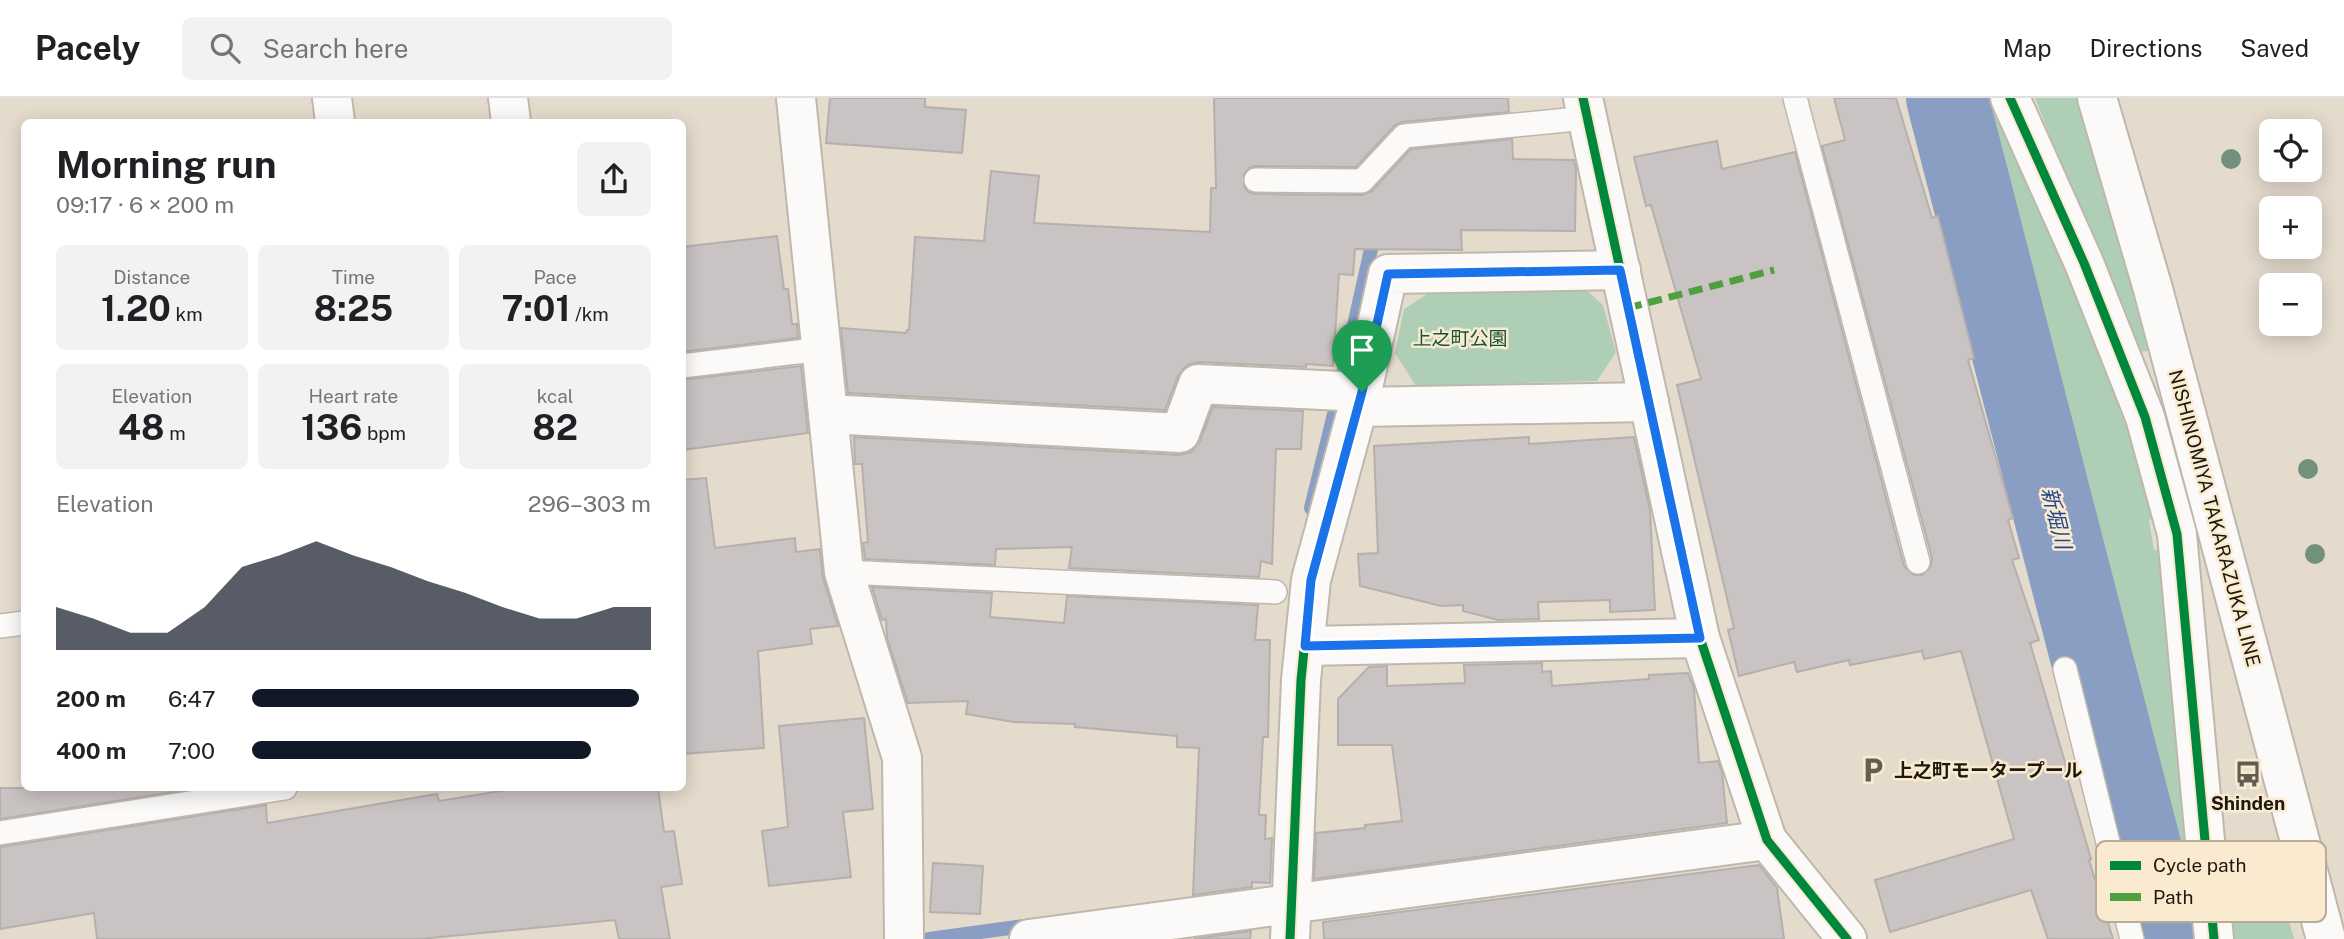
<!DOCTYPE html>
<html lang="en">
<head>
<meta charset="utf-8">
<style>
	:root { --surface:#fff; --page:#f2f2f2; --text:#202124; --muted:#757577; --line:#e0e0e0; --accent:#111827 }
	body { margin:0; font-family:"Public Sans","Noto Sans JP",sans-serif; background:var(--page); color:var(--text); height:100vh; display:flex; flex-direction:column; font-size:26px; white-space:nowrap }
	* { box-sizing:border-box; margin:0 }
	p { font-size:23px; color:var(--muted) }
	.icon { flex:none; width:38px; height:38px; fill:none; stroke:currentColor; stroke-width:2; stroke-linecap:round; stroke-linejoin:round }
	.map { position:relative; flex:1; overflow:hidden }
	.side { position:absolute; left:21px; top:21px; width:665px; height:672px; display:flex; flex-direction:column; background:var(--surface); border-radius:10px; box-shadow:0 4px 18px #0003 }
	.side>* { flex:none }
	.tools { position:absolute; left:2259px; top:21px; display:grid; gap:14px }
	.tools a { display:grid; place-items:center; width:63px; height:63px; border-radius:10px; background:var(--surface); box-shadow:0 4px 18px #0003; font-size:35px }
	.pin { position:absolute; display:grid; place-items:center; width:60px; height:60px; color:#fff; margin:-72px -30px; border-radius:50% 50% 50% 0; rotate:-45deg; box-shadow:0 0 7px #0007 }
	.pin .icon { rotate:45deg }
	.round { display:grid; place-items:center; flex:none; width:74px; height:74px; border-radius:10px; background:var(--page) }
	.head { display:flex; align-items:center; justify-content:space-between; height:119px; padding:0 35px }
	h1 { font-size:38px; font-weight:700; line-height:52px }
	.metrics { display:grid; grid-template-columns:repeat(3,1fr); gap:10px; height:119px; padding:7px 35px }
	.metrics div { display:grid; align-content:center; border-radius:10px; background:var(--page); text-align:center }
	.metrics b { font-size:35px; font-weight:700 }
	.metrics small { font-size:19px; font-weight:400 }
	.metrics p { font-size:19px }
	.chart { height:196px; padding:14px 35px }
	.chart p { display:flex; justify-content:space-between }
	.chart svg { width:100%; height:126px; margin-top:7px; fill:var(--accent); opacity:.7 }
	ul { padding:0 35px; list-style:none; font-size:23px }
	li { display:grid; grid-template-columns:112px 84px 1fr; align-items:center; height:52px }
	li i { height:18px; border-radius:9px; background:var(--accent) }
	header { display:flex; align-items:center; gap:42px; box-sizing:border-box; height:98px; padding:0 35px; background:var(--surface); border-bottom:2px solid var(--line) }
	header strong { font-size:33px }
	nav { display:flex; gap:38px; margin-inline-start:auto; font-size:24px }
	.search { width:490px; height:63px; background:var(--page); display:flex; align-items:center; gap:18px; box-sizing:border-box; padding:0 24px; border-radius:10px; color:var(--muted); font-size:26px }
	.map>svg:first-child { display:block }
</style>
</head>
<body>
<header>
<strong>Pacely</strong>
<div class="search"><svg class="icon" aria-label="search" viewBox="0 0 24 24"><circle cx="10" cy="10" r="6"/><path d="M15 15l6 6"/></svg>Search here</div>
<nav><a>Map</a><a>Directions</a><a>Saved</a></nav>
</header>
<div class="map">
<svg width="2344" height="841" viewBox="0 0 2344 841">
	<rect width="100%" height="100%" fill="#e4dbcd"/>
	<g fill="#aeceb5">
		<polygon points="1960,0 1998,0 2138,327 2163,419 2149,422 2154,452 2171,450 2188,764 2170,771 2084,422"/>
		<polygon points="2035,0 2090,0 2152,252 2135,255"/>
		<polygon points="1584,190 1603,207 1616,254 1597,283 1416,288 1395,255 1404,211 1432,193"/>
		<polygon points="2277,780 2294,841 2228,841 2223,793"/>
	</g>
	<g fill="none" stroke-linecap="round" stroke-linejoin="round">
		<g stroke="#8a9dc3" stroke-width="14">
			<polyline points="1343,277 1375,133"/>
			<polyline points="1311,410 1336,308"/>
			<polyline points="929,841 1032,827"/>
		</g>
		<polyline stroke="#8a9dc3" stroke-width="82" points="1947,0 2164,841"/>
	</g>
	<g fill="#cac3c3" stroke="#b5afae" stroke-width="2">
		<polygon points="830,0 925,0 925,9 966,12 962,55 826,45"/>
		<polygon points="1214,0 1508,0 1509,14 1402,24 1394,28 1356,69 1255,68 1249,70 1244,76 1244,88 1248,94 1256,96 1362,97 1372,93 1411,51 1512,41 1513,61 1574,62 1576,71 1575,133 1461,132 1462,152 1355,151 1353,177 1339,176 1333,268 1306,266 1306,269 1198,264 1187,267 1178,278 1165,312 848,295 841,230 906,235 907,232 909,232 915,139 984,143 991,73 1039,78 1034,125 1210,134 1211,90 1216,90"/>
		<polygon points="1834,0 1896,0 1932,120 1938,118 1974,260 1968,262 2013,420 2008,422 2019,460 2012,462 2039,542 2030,545 2067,671 2065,672 2091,761 2089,762 2113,841 2048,841 2031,792 1890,834 1875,782 2014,741 1961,553 1924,561 1922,553 1850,567 1849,562 1797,574 1794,564 1739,578 1728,532 1734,530 1677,287 1701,281 1651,107 1646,108 1634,59 1717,43 1722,71 1795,54 1904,468 1914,477 1922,477 1931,468 1932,460 1822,48 1845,42"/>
		<polygon points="777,138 784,191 788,191 792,226 797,226 798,240 682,254 682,149"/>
		<polygon points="801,268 808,335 682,352 682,282"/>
		<polygon points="1213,309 1303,313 1301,351 1276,351 1272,466 1261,463 1259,479 1069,470 1072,449 996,451 995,467 865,461 863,445 868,444 862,366 855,366 854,339 1179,357 1191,354 1200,343"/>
		<polygon points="1529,339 1529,346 1634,339 1650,412 1655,512 1610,514 1610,502 1538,504 1539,521 1498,522 1463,513 1463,507 1441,508 1360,488 1358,456 1378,455 1374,348"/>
		<polygon points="706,380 715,450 795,440 796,454 820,451 823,480 838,528 810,531 812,546 758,553 764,650 682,656 682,382"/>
		<polygon points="872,489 992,495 990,519 1064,525 1067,498 1258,507 1255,542 1270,542 1268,639 1263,639 1259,717 1266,717 1265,741 1272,740 1270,785 1252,784 1252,789 1193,797 1199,650 1177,649 1177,638 1075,629 1075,626 1014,624 966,616 968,603 908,605 887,540 886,521 882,522"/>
		<polygon points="1542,565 1542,574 1551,573 1552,588 1649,581 1649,577 1688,575 1694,590 1699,665 1718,663 1722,674 1727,725 1314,781 1316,735 1365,730 1365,727 1402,723 1392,647 1338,647 1338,601 1369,569 1387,568 1387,588 1465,585 1464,567"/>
		<polygon points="864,620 873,711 843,714 851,779 769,788 762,733 788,729 779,628"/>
		<polygon points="0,690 198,690 0,721"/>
		<polygon points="519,690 658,690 664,734 674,733 682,786 661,789 670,841 619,841 615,822 420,841 97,841 94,815 0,831 0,749 266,707 267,725 437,696 439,703"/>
		<polygon points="933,765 983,768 980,816 930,814"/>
		<polygon points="1759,767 1777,790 1784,841 1324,841 1323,824"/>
		<polygon points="1251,833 1250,841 1194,841"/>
	</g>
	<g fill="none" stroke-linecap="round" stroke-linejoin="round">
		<g stroke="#beb8ac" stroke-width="26">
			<g id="lane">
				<polyline points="1795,0 1918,464"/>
				<polyline points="1256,82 1362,83 1404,38 1587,20"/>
				<polyline points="682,268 822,251"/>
				<polyline points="844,474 1275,494"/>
				<polyline points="0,528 24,525"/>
				<polyline points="2065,571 2132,841"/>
				<polyline points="0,735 285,690"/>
			</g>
		</g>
		<g stroke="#beb8ac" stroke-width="42">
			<g id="street">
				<polyline points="332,0 335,24"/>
				<polyline points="508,0 511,24"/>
				<polyline points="796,0 844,474 902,660 904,841"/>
				<polyline points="1583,0 1700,540 1767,742 1847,841"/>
				<polyline points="2010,0 2084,165 2145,319 2177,436 2214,841"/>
				<polyline points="1358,309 1649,304"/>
				<polyline points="828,316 1180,335 1198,286 1362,294"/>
				<polyline points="1305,548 1700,540"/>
				<polyline points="1029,841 1767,742"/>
				<polyline points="1290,841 1301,582 1311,482 1362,294 1388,176 1621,172"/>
			</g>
		</g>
		<g stroke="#beb8ac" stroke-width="42">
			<polyline id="secondary" points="2097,0 2153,191 2326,841"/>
		</g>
		<use href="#lane" stroke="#fbfaf8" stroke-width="23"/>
		<use href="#street" stroke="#fbfaf8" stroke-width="38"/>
		<use href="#secondary" stroke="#fbfaf8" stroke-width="38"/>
		<polyline stroke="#4fa13f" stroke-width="7" stroke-dasharray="14 7" stroke-linecap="butt" points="1628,210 1774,172"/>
		<g stroke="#faebd0" stroke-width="13">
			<g id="cycleway">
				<polyline points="1583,0 1700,540 1767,742 1847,841"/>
				<polyline points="2010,0 2084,165 2145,319 2177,436 2214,841"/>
				<polyline points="1290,841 1301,582 1311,482 1362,294 1388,176 1621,172"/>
			</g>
		</g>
		<use href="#cycleway" stroke="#00873e" stroke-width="9"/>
	</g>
	<g fill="#72907b">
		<circle cx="2231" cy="61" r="10"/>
		<circle cx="2308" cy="371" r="10"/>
		<circle cx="2315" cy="456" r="10"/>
	</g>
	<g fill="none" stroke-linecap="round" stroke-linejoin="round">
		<g stroke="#fff" stroke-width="14">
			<polygon id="route" points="1620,172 1700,540 1305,548 1311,482 1362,294 1388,176"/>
		</g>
		<use href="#route" stroke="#1a73e8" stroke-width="9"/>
	</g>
	<defs>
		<g id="parking-bare" transform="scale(2.1)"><path d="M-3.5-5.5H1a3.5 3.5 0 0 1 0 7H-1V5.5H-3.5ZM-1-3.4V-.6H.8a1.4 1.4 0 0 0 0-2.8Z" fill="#635c52" stroke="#faebd0" stroke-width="2.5" paint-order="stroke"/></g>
		<g id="bus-bare" transform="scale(2.1)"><path d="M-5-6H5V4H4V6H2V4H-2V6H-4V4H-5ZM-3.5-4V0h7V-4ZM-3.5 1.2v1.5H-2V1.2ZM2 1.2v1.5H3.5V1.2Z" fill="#635c52" stroke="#faebd0" stroke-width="2.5" paint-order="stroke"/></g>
	</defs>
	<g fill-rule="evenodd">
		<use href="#parking-bare" x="1873" y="672"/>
		<use href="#bus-bare" x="2248" y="676"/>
	</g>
	<g text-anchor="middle" stroke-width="5" stroke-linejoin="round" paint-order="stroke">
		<g font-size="19" fill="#155338" stroke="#faebd0">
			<text x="1460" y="247">上之町公園</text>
		</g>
		<g font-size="19" fill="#1e180f" stroke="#faebd0">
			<text transform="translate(2215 420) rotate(75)" y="7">NISHINOMIYA TAKARAZUKA LINE</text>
		</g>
		<g font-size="19" font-weight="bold" fill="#1e180f" stroke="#faebd0" text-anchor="start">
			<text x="1894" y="679">上之町モータープール</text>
			<text x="2248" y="712" text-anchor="middle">Shinden</text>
		</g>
		<g font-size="21" font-style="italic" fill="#23458f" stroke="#faebd0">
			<text transform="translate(2056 420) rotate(76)" y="7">新堀川</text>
		</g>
	</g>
	<rect x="2096" y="743" width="230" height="81" rx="10" fill="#faebd0" stroke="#b8ac96" stroke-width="2"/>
	<rect x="2110" y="763" width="31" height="9" fill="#00873e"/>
	<rect x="2110" y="795" width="31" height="8" fill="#4fa13f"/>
	<g font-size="19" fill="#1e180f">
		<text x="2153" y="774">Cycle path</text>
		<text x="2153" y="806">Path</text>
	</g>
</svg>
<div class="tools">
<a><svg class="icon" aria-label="locate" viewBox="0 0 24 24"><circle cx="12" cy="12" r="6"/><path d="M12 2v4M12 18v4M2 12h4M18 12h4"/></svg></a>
<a>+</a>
<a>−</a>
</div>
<div class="pin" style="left:1362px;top:294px;background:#1e9e55"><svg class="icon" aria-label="arrive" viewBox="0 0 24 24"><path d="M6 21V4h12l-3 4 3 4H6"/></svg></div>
<section class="side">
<div class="head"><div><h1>Morning run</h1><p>09:17 · 6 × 200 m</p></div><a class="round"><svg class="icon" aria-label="share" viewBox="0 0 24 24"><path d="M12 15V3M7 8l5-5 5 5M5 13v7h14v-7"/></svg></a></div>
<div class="metrics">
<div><p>Distance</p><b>1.20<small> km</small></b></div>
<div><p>Time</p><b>8:25</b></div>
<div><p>Pace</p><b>7:01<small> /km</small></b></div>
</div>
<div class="metrics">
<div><p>Elevation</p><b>48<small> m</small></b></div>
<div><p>Heart rate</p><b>136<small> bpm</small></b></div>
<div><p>kcal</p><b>82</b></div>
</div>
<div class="chart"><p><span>Elevation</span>296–303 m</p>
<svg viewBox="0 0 160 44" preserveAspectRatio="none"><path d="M0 44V29L10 33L20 38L30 38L40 29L50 15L60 11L70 6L80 11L90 15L100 20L110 24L120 29L130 33L140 33L150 29L160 29V44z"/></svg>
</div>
<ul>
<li><b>200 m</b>6:47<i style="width:97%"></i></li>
<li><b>400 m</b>7:00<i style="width:85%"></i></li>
</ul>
</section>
</div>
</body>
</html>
